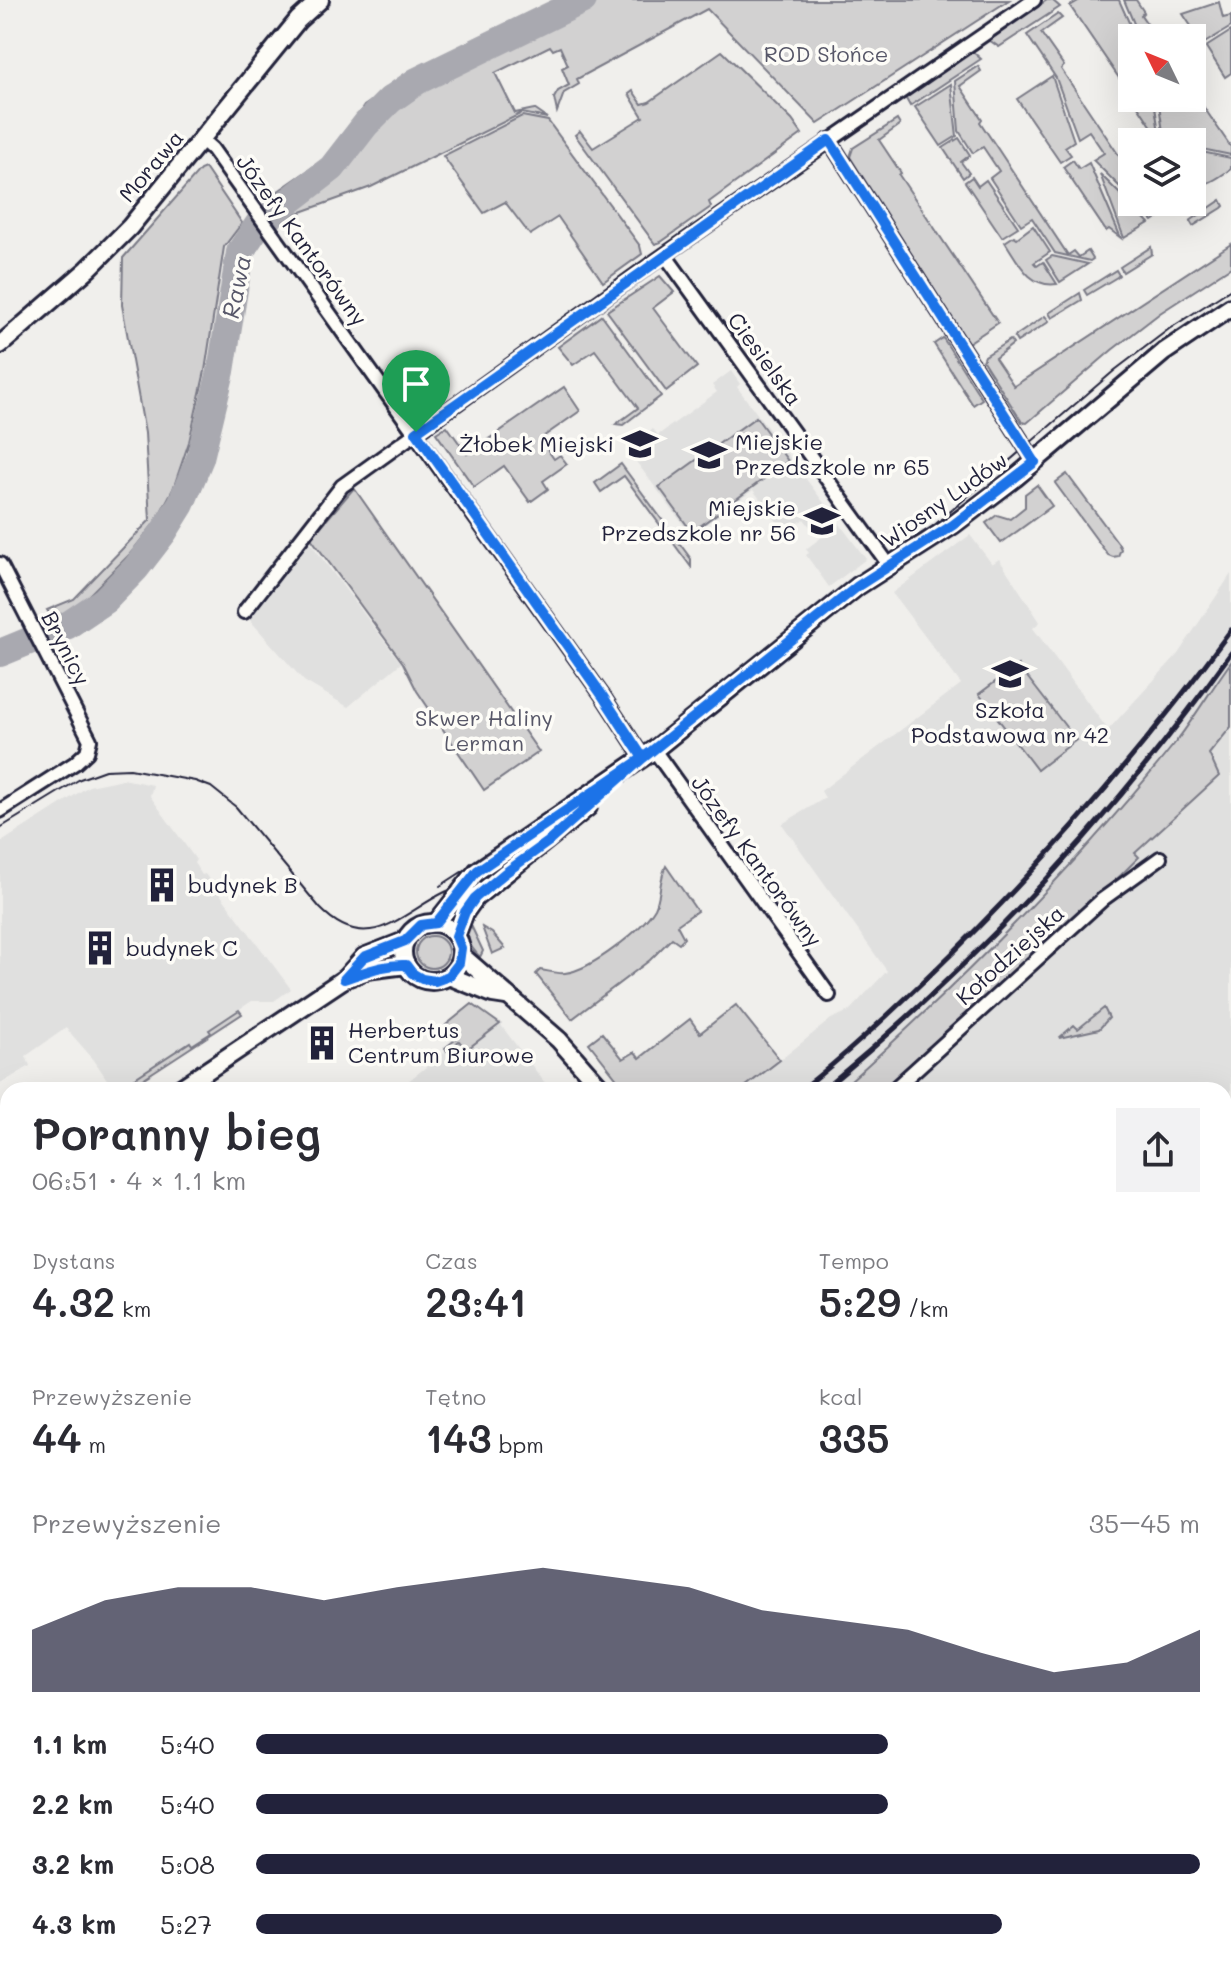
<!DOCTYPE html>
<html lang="pl">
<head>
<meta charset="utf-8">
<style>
	:root { --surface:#fff; --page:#f2f2f3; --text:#2b2b33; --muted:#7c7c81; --accent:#22223b }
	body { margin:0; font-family:Mali,sans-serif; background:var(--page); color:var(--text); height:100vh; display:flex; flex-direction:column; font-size:30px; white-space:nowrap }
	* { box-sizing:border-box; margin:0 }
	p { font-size:26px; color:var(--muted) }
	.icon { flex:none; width:44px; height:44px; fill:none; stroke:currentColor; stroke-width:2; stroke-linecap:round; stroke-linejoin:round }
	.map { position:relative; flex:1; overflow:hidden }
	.drawer { position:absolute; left:0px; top:1082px; width:1232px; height:888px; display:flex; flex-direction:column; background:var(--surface); border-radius:24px 24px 0 0; box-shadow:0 8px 32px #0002 }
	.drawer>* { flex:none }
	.needle { width:52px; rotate:313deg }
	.tools { position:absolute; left:1118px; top:24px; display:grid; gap:16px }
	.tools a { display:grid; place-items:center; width:88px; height:88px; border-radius:0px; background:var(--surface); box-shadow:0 8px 32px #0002; font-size:40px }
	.pin { position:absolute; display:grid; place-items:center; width:68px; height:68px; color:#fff; margin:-82px -34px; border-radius:50% 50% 50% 0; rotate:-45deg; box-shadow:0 0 8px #0007 }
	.pin .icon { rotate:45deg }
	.round { display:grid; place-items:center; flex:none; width:84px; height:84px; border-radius:0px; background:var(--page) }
	.overview { display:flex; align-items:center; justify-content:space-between; height:136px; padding:0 32px }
	h1 { font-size:44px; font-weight:600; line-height:60px }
	.figures { display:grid; grid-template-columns:repeat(3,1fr); gap:12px; height:136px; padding:8px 32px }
	.figures div { display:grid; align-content:center }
	.figures b { font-size:40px; font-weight:600 }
	.figures small { font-size:22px; font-weight:400 }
	.figures p { font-size:22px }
	.chart { height:224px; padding:16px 32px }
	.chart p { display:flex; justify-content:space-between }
	.chart svg { width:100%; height:144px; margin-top:8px; fill:var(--accent); opacity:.7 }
	ul { padding:0 32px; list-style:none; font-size:26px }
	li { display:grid; grid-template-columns:128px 96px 1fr; align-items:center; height:60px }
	li i { height:20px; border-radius:10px; background:var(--accent) }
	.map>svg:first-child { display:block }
</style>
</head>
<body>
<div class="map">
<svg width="1231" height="1970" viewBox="0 0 1231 1970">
	<rect width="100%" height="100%" fill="#f0efec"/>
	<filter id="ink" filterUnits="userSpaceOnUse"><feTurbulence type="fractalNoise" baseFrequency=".0125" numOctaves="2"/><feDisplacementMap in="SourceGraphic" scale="16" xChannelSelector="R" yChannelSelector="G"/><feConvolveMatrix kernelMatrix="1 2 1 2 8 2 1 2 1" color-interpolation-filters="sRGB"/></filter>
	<g filter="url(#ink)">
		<g fill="#e0e0df">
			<polygon points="731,371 740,384 737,387 866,559 829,587 806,555 809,553 806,549 822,537 816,525 811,528 804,519 785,532 753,490 691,535 626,448 653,429 658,435 717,392 712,385"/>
			<polygon points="970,535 992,564 999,559 1040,622 1033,628 1108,730 1178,654 1231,574 1231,1529 1224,1522 1224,1090 743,1090 831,1019 849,1011 887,971 782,824 825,798 821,791 961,684 892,593"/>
			<polygon points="309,541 401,663 348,707 304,681 248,618"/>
			<polygon points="123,779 153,785 150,796 196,860 194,863 202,875 205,874 291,989 274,1001 252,1001 209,1029 211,1033 192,1045 189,1043 118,1090 114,1090 94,1060 66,1028 26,1056 30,1066 0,1084 0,843 89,786"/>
			<polygon points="500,1024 545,1083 537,1090 397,1090 459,1041 466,1050"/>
			<polygon points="8,1234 8,1424 0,1427 0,1240"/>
			<polygon points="8,1460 8,1872 0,1874 0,1463"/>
			<polygon points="779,1962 905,1962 900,1970 774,1970"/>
		</g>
		<g fill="#d2d1d1" stroke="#7a7a86" stroke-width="2">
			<polygon points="563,0 1009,0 818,124 707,9 577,79 579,84 564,93 557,112 554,98 558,91 569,85 562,68 568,65 560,47 553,50 550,46 495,73 515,113 534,109 547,118 522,113 371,187 290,216 274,194 330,155 364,106 401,81"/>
			<polygon points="1047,0 1052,0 1060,7 999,47 989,40"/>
			<polygon points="1080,0 1119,0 1136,38 1132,38 1132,97 1070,6"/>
			<polygon points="1124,0 1136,0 1144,12 1141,15 1157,38 1140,38"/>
			<polygon points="1219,2 1223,18 1231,16 1231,27 1203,44 1183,14"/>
			<polygon points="1058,14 1062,18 1041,33 1064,66 1061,69 1132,175 1132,200 1124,188 1122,189 1093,160 1104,153 1089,131 1078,138 1056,78 1027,35"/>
			<polygon points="1231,31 1231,73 1225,77 1206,47"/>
			<polygon points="722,51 792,120 802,134 709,202 711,207 661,242 655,244 575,135 580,131 593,148 643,117 629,94 633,91 642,104 649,102"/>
			<polygon points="972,51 981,59 910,106 906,99 908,94"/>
			<polygon points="978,66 981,71 960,86 982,119 980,122 1068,255 1074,251 1079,257 1088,251 1093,259 1090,261 1055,253 1032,218 1021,225 990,178 999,171 983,147 973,153 959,131 955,81"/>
			<polygon points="1052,76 1074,141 1065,147 1071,155 1060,162 1017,99"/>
			<polygon points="951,84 957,136 941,146 915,107"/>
			<polygon points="1192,90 1231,147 1231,155 1192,147 1192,142 1166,142 1164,139 1158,98 1192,98"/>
			<polygon points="1137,98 1145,98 1150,104 1154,100 1160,139 1134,100"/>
			<polygon points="522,116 548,121 640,246 642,254 603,282 558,217 530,235 505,202 484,213 443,156"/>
			<polygon points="897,120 900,125 879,140 901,173 899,175 998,323 968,343 850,157 853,148"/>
			<polygon points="959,138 970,155 961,162 969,173 963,178 943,148"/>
			<path d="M1192,150l39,8v11c-13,8 -25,21 -39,10z"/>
			<polygon points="1073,160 1079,169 1089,163 1121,238 1109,229 1106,231 1063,167"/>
			<polygon points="205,168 242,223 224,247 205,371 189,442 173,489 156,521 129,555 82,602 53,619 47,610 74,599 150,520 145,433 122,305 123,258 200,170"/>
			<polygon points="1100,174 1149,223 1124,238"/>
			<polygon points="972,177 978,186 986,180 1018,227 1002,237 965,182"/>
			<polygon points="1221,200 1224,206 1222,208 1193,226 1190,221"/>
			<polygon points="1134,202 1151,202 1154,207 1162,202 1170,202 1174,207 1153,221"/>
			<path d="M1033,226l17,26 -16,11 3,3 6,-4 14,22c-28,4 -38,-21 -52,-42l9,-6 3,2z"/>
			<polygon points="1231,244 1231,267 1160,313 1112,350 1027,423 1022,422 983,361 985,356 1010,340 1013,344 995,358 1014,386"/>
			<polygon points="1151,247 1152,254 1123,272 1120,267"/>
			<polygon points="1052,256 1088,264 1060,282 1046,260"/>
			<polygon points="1116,270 1119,275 1117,277 1087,295 1084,290"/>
			<polygon points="660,276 674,292 653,308 697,367 666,391 607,311"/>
			<polygon points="1080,293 1082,300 1052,318 1049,313"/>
			<polygon points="602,315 661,396 623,425 616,424 638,408 595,350 573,365 558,347"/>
			<polygon points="1045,316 1049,321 1047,323 1017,342 1014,337"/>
			<polygon points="943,338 982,399 973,405 934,344"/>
			<polygon points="564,387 580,411 540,439 554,459 560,455 567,464 543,481 548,489 530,502 504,466 474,487 436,433 447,426 467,454"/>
			<polygon points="756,417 788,461 692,532 659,487"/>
			<polygon points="621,464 691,559 691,567 624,476 601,492 595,483"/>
			<polygon points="1067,474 1118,543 1121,549 1118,556 1113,557 1108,555 1055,483"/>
			<polygon points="1037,485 1052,506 1001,543 986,523 997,515 1010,519 1025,507 1025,494"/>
			<polygon points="354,488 539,752 484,790 417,691 403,663 311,538"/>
			<path d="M1231,662v65l-22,27 10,22 -84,77 4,4 -18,18 -239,215h-42c120,-107 235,-222 335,-347 20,-26 37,-55 56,-81z"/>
			<polygon points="1018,665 1076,740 1037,770 979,694"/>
			<path d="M666,866l31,45 -20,14 7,13 -5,5 -7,-5 -22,22 -78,59 -36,-45 4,-4c8,1 18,4 25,3 26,-3 77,-43 90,-65 6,-12 4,-28 11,-42z"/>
			<path d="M468,919l15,32 -3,6c-11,-11 -17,-22 -12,-38z"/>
			<polygon points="482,927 492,933 505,948 492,954"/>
			<circle cx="432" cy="952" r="16"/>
			<polygon points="472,1004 500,1024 466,1050 459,1041 447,1051 445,1048 456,1039 446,1025"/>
			<polygon points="736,1005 780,1060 741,1090 626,1090 589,1043 602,1033 623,1059 635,1052 640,1058 690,1019 700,1033"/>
			<polygon points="1104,1008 1109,1018 1099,1029 1059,1038 1074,1025 1078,1029"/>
			<polygon points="239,1010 242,1014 138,1082 135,1078 190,1042 192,1045 211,1033 209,1030"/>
			<polygon points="8,1293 8,1333 0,1339 0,1299"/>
			<polygon points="8,1356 8,1410 3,1411 0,1402 0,1359"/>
			<polygon points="8,1939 8,1962 237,1962 243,1970 0,1970 0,1945"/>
			<polygon points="453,1962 779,1962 774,1970 459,1970"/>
		</g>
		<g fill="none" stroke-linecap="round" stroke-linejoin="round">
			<polyline stroke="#a9a9b0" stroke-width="28" points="0,653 68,625 105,600 136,568 163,533 181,504 200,458 221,371 240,252 258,225 332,168 366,124 390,100 417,81 583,0"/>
			<g stroke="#22223b" stroke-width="18">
				<g id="minor">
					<polyline points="202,140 212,149 602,695 643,758"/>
					<polyline points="829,140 1035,462"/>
					<polyline points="665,255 889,565"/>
					<polyline points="0,564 90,740 87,752 75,763 0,811"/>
					<polyline points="244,612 342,486 657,260 1034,0"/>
					<polyline points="654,750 829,995"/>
					<polyline points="893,1090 1103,899 1160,858"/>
					<polyline points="0,1441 8,1438"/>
					<polyline points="1224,1590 1231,1576"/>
					<polyline points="395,1970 406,1962"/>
				</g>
			</g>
			<g stroke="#22223b" stroke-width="22">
				<g id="tertiary">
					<polyline points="0,345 88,269 130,227 298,20 320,0"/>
					<polyline points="436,923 477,871 654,750 858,586 953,525 1015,478 1164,352 1231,307"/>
					<circle cx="432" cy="952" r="29"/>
					<polyline points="456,936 465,912 475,898 588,807"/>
					<polyline points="461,955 559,1040 603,1090"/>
					<polyline points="347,976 364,957 405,941"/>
					<polyline points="449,976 493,994 506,996"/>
					<polyline points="178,1090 344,979 366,970 406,965"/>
					<polyline points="0,1206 8,1201"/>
					<polyline points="1224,1895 1231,1904"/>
				</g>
			</g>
			<use href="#minor" stroke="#fdfcf7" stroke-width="12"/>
			<use href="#tertiary" stroke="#fdfcf7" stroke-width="16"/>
			<g stroke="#22223b" stroke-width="2">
				<path d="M0,828l80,-49 25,-9 25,-1 65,12 16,6 25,20 84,101c48,49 80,6 125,-16 23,-11 48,-12 70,-25l345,-278 255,-219 54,-41 62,-40"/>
				<polyline points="440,886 621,769"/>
			</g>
			<g stroke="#22223b" stroke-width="5">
				<path d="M801,1090c45,-35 86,-74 127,-113 111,-107 211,-222 303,-347"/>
				<path d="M823,1090c154,-127 292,-275 408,-437"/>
				<polyline points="1224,1351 1231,1339"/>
				<polyline points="1224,1394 1231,1381"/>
				<polyline points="0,1589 8,1585"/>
				<polyline points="0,1604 8,1600"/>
				<polyline points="0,1832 8,1830"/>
				<polyline points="839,1970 844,1962"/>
				<polyline points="854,1970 859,1962"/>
				<polyline points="887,1970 892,1962"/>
			</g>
		</g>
	</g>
	<g fill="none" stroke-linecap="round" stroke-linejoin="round" filter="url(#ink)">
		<g stroke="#fff" stroke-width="16">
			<path id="route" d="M416,432l186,263 41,63 -166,113 -41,52 -15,2 -16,16 -41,16 -20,22c22,-7 39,-15 62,-14l6,8 10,6 13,2 14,-5 10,-13 2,-15 -5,-12 9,-24 10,-14 30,-25 43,-31 95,-84 215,-172 95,-61 82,-63 -206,-322 -413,292"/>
		</g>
		<use href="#route" stroke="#1a73e8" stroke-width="10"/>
	</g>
	<defs>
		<g id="school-bare" transform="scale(2.76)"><path d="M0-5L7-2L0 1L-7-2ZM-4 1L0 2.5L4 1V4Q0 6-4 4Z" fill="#22223b" stroke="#fdfcf7" stroke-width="2.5" paint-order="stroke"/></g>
		<g id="building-bare" transform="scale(2.76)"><path d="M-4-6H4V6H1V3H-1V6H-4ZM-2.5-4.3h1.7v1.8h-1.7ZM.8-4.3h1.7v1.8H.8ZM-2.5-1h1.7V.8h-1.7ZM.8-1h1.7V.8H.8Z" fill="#22223b" stroke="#fdfcf7" stroke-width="2.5" paint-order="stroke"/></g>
	</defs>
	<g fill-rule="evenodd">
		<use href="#school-bare" x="640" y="444"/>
		<use href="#school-bare" x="709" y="455"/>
		<use href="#school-bare" x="822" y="521"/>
		<use href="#school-bare" x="1010" y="674"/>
		<use href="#building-bare" x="162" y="885"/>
		<use href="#building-bare" x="100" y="948"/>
		<use href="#building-bare" x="322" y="1043"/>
	</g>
	<g text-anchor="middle" stroke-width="7" stroke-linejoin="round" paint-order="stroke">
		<g font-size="22" fill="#575768" stroke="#fdfcf7">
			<text x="826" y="62">ROD Słońce</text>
			<text x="484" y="726">Skwer Haliny<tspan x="484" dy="25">Lerman</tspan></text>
		</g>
		<g font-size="22" fill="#22223b" stroke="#fdfcf7">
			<text transform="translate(151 166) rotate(-50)" y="8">Morawa</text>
			<text transform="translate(302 240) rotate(54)" y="8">Józefy Kantorówny</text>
			<text transform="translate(765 359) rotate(54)" y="8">Ciesielska</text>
			<text transform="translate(944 500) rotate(-35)" y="8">Wiosny Ludów</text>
			<text transform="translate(66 648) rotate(63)" y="8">Brynicy</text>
			<text transform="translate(757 861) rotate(54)" y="8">Józefy Kantorówny</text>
			<text transform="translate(1010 955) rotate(-42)" y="8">Kołodziejska</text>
		</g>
		<g font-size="22" fill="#22223b" stroke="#fdfcf7" text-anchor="start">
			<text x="735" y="450">Miejskie<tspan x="735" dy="25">Przedszkole nr 65</tspan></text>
			<text x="614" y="452" text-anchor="end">Żłobek Miejski</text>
			<text x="796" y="516" text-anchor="end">Miejskie<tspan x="796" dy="25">Przedszkole nr 56</tspan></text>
			<text x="1010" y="718" text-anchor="middle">Szkoła<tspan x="1010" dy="25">Podstawowa nr 42</tspan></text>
			<text x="188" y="893">budynek B</text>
			<text x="126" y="956">budynek C</text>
			<text x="348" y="1038">Herbertus<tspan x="348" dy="25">Centrum Biurowe</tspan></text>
		</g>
		<g font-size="24" font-style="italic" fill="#58586a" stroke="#fdfcf7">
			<text transform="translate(237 287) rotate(-78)" y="8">Rawa</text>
		</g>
	</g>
</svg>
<div class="tools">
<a><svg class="needle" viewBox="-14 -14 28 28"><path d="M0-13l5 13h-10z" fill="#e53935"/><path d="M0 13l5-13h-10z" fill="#7c7c81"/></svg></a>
<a><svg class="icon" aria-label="layers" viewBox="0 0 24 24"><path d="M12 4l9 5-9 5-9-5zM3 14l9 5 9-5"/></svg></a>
</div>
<div class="pin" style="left:416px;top:432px;background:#1e9e55"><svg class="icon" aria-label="arrive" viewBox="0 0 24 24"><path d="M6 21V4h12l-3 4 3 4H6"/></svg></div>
<section class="drawer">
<div class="overview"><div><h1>Poranny bieg</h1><p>06:51 · 4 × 1.1 km</p></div><a class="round"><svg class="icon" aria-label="share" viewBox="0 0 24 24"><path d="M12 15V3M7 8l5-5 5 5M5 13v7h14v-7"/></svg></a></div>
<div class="figures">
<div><p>Dystans</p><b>4.32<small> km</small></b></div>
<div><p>Czas</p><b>23:41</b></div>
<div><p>Tempo</p><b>5:29<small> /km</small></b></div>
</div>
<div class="figures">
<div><p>Przewyższenie</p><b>44<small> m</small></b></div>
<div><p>Tętno</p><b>143<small> bpm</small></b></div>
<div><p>kcal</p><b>335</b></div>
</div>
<div class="chart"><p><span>Przewyższenie</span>35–45 m</p>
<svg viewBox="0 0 160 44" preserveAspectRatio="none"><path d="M0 44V25L10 16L20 12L30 12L40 16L50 12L60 9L70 6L80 9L90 12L100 19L110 22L120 25L130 32L140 38L150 35L160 25V44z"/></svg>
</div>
<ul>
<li><b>1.1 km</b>5:40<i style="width:67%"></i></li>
<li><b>2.2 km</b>5:40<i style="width:67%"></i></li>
<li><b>3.2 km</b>5:08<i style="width:100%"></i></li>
<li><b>4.3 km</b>5:27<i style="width:79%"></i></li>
</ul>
</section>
</div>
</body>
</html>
